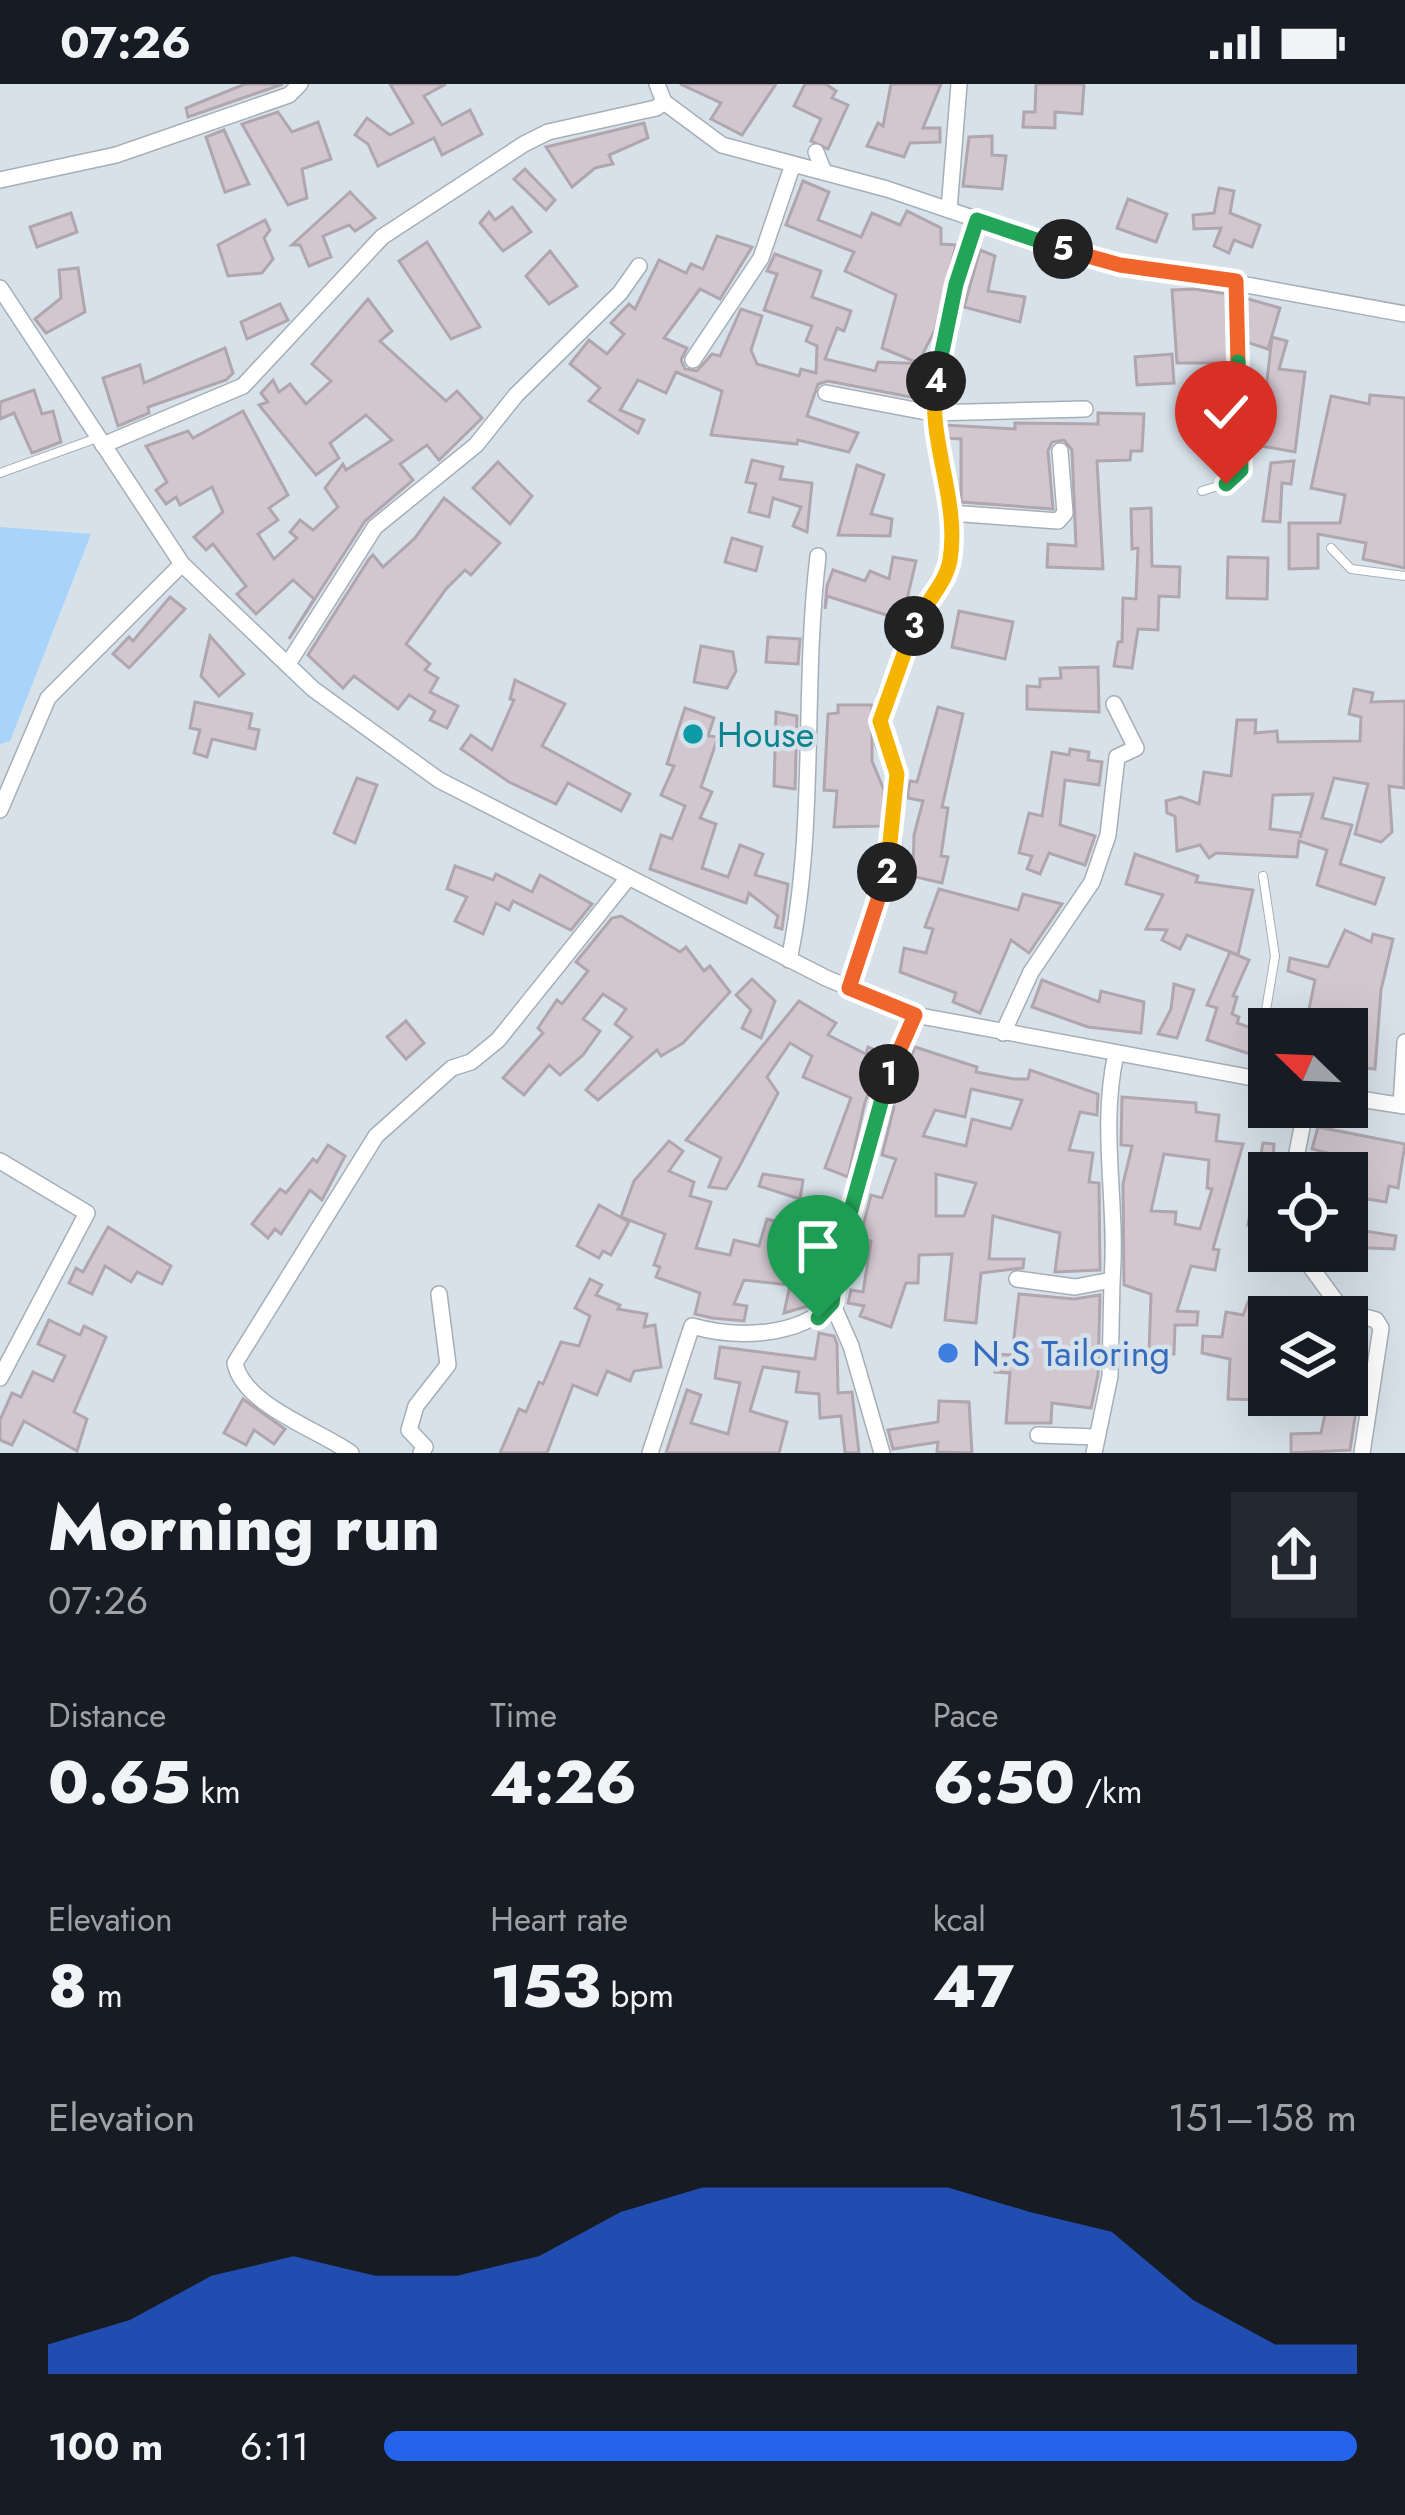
<!DOCTYPE html>
<html lang="en">
<head>
<meta charset="utf-8">
<style>
	:root { --surface:#171b24; --page:#242831; --text:#f1f3f6; --muted:#9ea1a6; --accent:#2563eb }
	body { margin:0; font-family:Jost,sans-serif; background:var(--page); color:var(--text); height:100vh; display:flex; flex-direction:column; font-size:45px; white-space:nowrap }
	* { box-sizing:border-box; margin:0 }
	p { font-size:39px; color:var(--muted) }
	.icon { flex:none; width:66px; height:66px; fill:none; stroke:currentColor; stroke-width:2; stroke-linecap:round; stroke-linejoin:round }
	.map { position:relative; height:1369px; overflow:hidden }
	.sheet { display:flex; flex-direction:column; background:var(--surface); flex:1 }
	.sheet>* { flex:none }
	.needle { width:78px; rotate:293deg }
	.controls { position:absolute; left:1248px; top:924px; display:grid; gap:24px }
	.controls a { display:grid; place-items:center; width:120px; height:120px; border-radius:0px; background:var(--surface); box-shadow:0 12px 48px #0002; font-size:60px }
	.pin { position:absolute; display:grid; place-items:center; width:102px; height:102px; color:#fff; margin:-123px -51px; border-radius:50% 50% 50% 0; rotate:-45deg; box-shadow:0 0 12px #0007 }
	.pin .icon { rotate:45deg }
	.km { position:absolute; width:60px; height:60px; margin:-30px; border-radius:50%; background:#222; color:#fff; font-size:33px; line-height:60px; text-align:center }
	.round { display:grid; place-items:center; flex:none; width:126px; height:126px; border-radius:0px; background:var(--page) }
	.summary { display:flex; align-items:center; justify-content:space-between; height:204px; padding:0 48px }
	h1 { font-size:66px; font-weight:800; line-height:90px }
	.stats { display:grid; grid-template-columns:repeat(3,1fr); gap:18px; height:204px; padding:12px 48px }
	.stats div { display:grid; align-content:center }
	.stats b { font-size:60px; font-weight:800 }
	.stats small { font-size:33px; font-weight:400 }
	.stats p { font-size:33px }
	.chart { height:336px; padding:24px 48px }
	.chart p { display:flex; justify-content:space-between }
	.chart svg { width:100%; height:216px; margin-top:12px; fill:var(--accent); opacity:.7 }
	ul { padding:0 48px; list-style:none; font-size:39px }
	li { display:grid; grid-template-columns:192px 144px 1fr; align-items:center; height:90px }
	li i { height:30px; border-radius:15px; background:var(--accent) }
	.status { display:flex; justify-content:space-between; align-items:center; height:84px; padding:0 60px; background:var(--surface); direction:ltr }
	.status svg { height:33px; fill:currentColor }
	.map>svg:first-child { display:block }
</style>
</head>
<body>
<div class="status"><b>07:26</b><svg viewBox="0 0 49 12"><path d="M0 12V9h3v3zM5 12V6h3v6zM10 12V3h3v9zM15 12V0h3v12zM26 1h20v11H26zM47 4h2v5h-2z"/></svg></div>
<div class="map">
<svg width="1405" height="1369" viewBox="0 0 1405 1369">
	<rect width="100%" height="100%" fill="#d7e1ea"/>
	<polygon fill="#a8d4fb" points="0,443 91,450 10,657 0,660"/>
	<g fill="#d2c7cf" stroke="#b0a6ae" stroke-width="3" fill-rule="evenodd">
		<polygon points="245,0 283,0 188,33 186,24"/>
		<polygon points="390,0 446,0 424,12 442,41 470,26 482,50 442,71 434,54 378,82 368,60 355,51 367,34 390,51 413,39"/>
		<polygon points="680,0 776,0 742,51 711,35 721,19"/>
		<polygon points="805,0 826,0 836,7 832,14 848,21 828,65 811,57 821,35 794,22"/>
		<polygon points="891,0 941,0 923,44 940,44 940,58 910,59 904,73 867,62 878,39 883,42"/>
		<polygon points="1036,0 1084,0 1082,30 1055,28 1055,44 1023,43 1024,28 1035,28"/>
		<polygon points="278,28 292,48 318,38 331,75 302,85 307,114 288,121 242,40"/>
		<polygon points="644,39 648,54 609,71 613,80 595,84 572,103 546,63"/>
		<polygon points="224,46 249,100 225,108 206,53"/>
		<polygon points="992,52 992,71 1006,72 1002,105 963,102 969,53"/>
		<polygon points="525,85 555,116 546,126 514,95"/>
		<polygon points="803,97 829,108 818,136 861,153 872,129 900,141 907,127 941,144 941,160 956,161 935,246 918,279 882,264 896,211 845,187 854,168 786,141"/>
		<polygon points="1219,104 1234,107 1230,129 1260,141 1252,163 1234,156 1229,169 1214,162 1221,144 1194,145 1193,131 1214,129"/>
		<polygon points="350,108 375,134 355,147 349,141 323,152 331,173 309,182 300,161 292,161"/>
		<polygon points="1128,115 1167,130 1156,158 1117,144"/>
		<polygon points="512,123 531,148 503,167 480,139 489,128 495,136"/>
		<polygon points="71,129 77,148 37,163 30,143"/>
		<polygon points="265,136 270,146 264,154 273,175 262,189 228,192 218,161"/>
		<polygon points="717,152 752,163 720,215 700,205 664,254 687,264 681,276 685,285 697,287 712,270 720,272 741,225 762,232 751,266 757,280 799,292 801,285 816,289 817,262 806,257 812,242 764,226 777,190 767,187 775,170 821,187 812,213 851,227 844,247 837,244 825,275 875,287 878,278 928,280 921,315 828,297 818,300 807,332 858,349 849,368 798,356 797,360 711,351 722,307 676,288 666,309 638,296 620,326 644,336 638,349 589,317 600,304 570,280 589,256 607,270 624,250 611,239 629,220 635,225 659,176 686,189 691,180 703,185"/>
		<polygon points="427,158 480,243 451,255 399,177"/>
		<polygon points="980,166 995,172 988,207 1025,213 1020,238 964,223"/>
		<polygon points="550,167 577,202 549,220 526,192"/>
		<polygon points="78,184 85,228 46,249 35,235 61,214 59,186"/>
		<polygon points="1195,205 1228,210 1230,279 1177,279 1172,206"/>
		<polygon points="1245,214 1280,224 1268,265 1246,258"/>
		<polygon points="368,215 392,247 380,257 446,317 457,307 482,334 439,376 427,361 400,380 413,396 365,437 289,555 314,515 293,496 256,530 237,510 246,502 213,460 206,466 194,453 223,428 212,403 180,421 176,413 166,420 156,406 167,398 146,362 188,347 193,354 243,327 288,411 269,424 278,436 258,450 274,475 297,454 290,448 300,436 313,446 338,423 325,404 343,380 346,386 392,356 366,331 330,359 339,374 316,391 259,321 268,318 261,309 273,296 279,308 290,300 306,320 331,297 312,280"/>
		<polygon points="280,220 288,236 247,255 241,238"/>
		<polygon points="1272,253 1287,257 1279,285 1305,288 1295,368 1256,361 1257,352 1248,353 1258,304 1266,305"/>
		<polygon points="225,264 233,289 226,296 148,323 149,329 118,342 103,294 140,281 144,299"/>
		<polygon points="1172,270 1174,299 1137,301 1135,273"/>
		<polygon points="34,306 42,330 53,327 61,358 32,369 14,329 0,335 0,318"/>
		<polygon points="1370,311 1405,314 1405,484 1363,475 1366,459 1318,450 1318,484 1289,485 1289,439 1340,439 1345,411 1311,404 1331,312 1369,320"/>
		<polygon points="1098,329 1144,330 1142,367 1131,367 1130,376 1097,377 1103,485 1047,483 1048,460 1076,462 1072,366 1064,356 1052,358 1048,367 1053,425 961,418 961,355 948,354 945,341 1015,345 1015,339 1098,340"/>
		<polygon points="752,376 783,383 780,395 812,399 807,448 793,442 801,423 773,414 769,433 749,428 756,400 746,398"/>
		<polygon points="1294,377 1291,400 1282,399 1280,438 1263,437 1271,379"/>
		<polygon points="498,378 532,412 510,440 473,404"/>
		<polygon points="857,381 884,391 871,430 892,435 890,452 838,451"/>
		<polygon points="444,414 500,459 471,491 465,486 446,505 406,560 430,580 425,586 438,594 430,608 458,622 447,644 430,636 435,627 409,611 398,625 354,592 343,604 308,571 369,475 373,471 383,483 415,454"/>
		<polygon points="1151,424 1152,482 1180,483 1179,513 1159,512 1158,546 1138,545 1132,584 1114,582 1118,558 1122,558 1123,514 1136,515 1138,464 1132,465 1131,425"/>
		<polygon points="732,454 762,463 756,487 725,478"/>
		<polygon points="893,473 916,477 902,536 827,512 825,525 827,502 833,486 865,497 870,487 889,495"/>
		<polygon points="1228,473 1268,474 1267,515 1227,514"/>
		<polygon points="170,513 185,525 129,584 113,570 129,553 133,557"/>
		<polygon points="959,527 1013,538 1005,575 952,563"/>
		<polygon points="210,552 244,590 219,612 201,592"/>
		<polygon points="768,553 800,555 798,580 766,578"/>
		<polygon points="701,562 733,568 736,587 727,604 694,598"/>
		<polygon points="1098,583 1099,628 1027,625 1027,602 1040,603 1040,595 1061,594 1060,584"/>
		<polygon points="515,596 565,620 542,662 630,710 621,727 568,699 556,720 509,698 461,665 471,651 492,666 514,616 510,615"/>
		<path d="M1354,605l19,4 -2,9 34,-1 -1,87 -15,-2 3,46 -11,10 -26,-8 13,-50 -34,-6 -12,40 30,7 -12,39 44,14 -9,26 -58,-19 10,-35 -28,-9 -2,16 -81,-4 -7,5 -9,-13 -23,6 -2,-35 -8,-3 -1,-12 15,-4 18,7 5,-32 27,4 6,-56h19l-1,13 22,-2 1,11 82,-1 1,-24 -12,-3zM1313,710l-13,44 1,-5 -31,-4 3,-34z"/>
		<polygon points="195,618 252,630 249,644 259,646 255,665 212,655 207,673 194,669 200,646 190,644"/>
		<polygon points="838,621 872,621 872,677 884,706 882,742 834,743 837,707 824,706 828,630 838,629"/>
		<polygon points="938,623 963,630 942,723 948,724 941,772 948,773 942,799 916,793 911,805 895,798 900,783 913,789 914,751 923,717 908,714 908,707 910,697 917,698"/>
		<polygon points="685,624 714,634 708,652 718,653 701,703 712,708 700,734 716,740 702,784 728,793 740,761 763,770 755,791 788,800 782,845 775,843 778,832 749,809 746,819 650,785 661,751 672,755 685,722 661,711 674,682 667,680"/>
		<polygon points="776,628 797,632 795,705 774,702"/>
		<polygon points="1070,665 1089,668 1088,676 1102,678 1099,701 1065,696 1060,741 1095,752 1085,781 1049,769 1040,790 1027,785 1032,772 1019,769 1029,729 1042,732 1052,668 1069,671"/>
		<polygon points="357,694 377,701 355,759 334,749"/>
		<polygon points="1135,770 1198,792 1196,798 1253,806 1238,871 1187,851 1180,865 1162,856 1167,846 1146,845 1163,811 1126,800"/>
		<polygon points="455,782 493,796 496,790 532,808 540,791 592,820 571,846 513,817 509,826 496,819 483,850 455,837 467,813 447,805"/>
		<polygon points="939,805 1018,826 1023,810 1062,820 1029,869 1011,856 980,929 953,918 956,909 900,888 904,864 926,869 933,845 925,843"/>
		<polygon points="621,832 680,868 686,863 704,887 710,882 730,908 683,959 661,972 657,966 598,1016 586,1006 632,953 615,940 626,925 603,910 583,935 600,947 583,971 560,991 549,981 524,1011 503,994 543,949 538,944 557,916 562,920 588,887 576,878 612,834"/>
		<polygon points="1345,846 1371,858 1373,850 1393,855 1381,906 1375,985 1347,982 1347,945 1305,945 1315,896 1288,887 1290,874 1328,883"/>
		<polygon points="1230,868 1249,876 1233,912 1237,913 1232,930 1239,933 1237,939 1254,945 1250,970 1207,956 1217,924 1207,921"/>
		<polygon points="752,895 775,917 761,954 742,944 751,926 736,911"/>
		<polygon points="1042,896 1099,918 1101,907 1144,918 1141,949 1088,943 1032,923"/>
		<polygon points="1174,900 1194,906 1177,954 1158,950 1171,925"/>
		<polygon points="799,917 836,939 828,951 866,970 868,963 885,970 865,1018 848,1093 825,1084 851,1014 803,993 812,972 790,959 767,993 778,1009 738,1085 726,1105 709,1103 721,1074 686,1056"/>
		<polygon points="406,937 424,959 406,975 387,953"/>
		<path d="M915,963l62,20 -1,5 38,7h14l2,-9 68,24 -1,21 -17,-3 -11,38 24,3 -4,29 10,1 1,87 -45,2 5,-39 -67,-17 -4,43h35l-1,9 -42,5 -5,50 -31,-3 7,-66 -33,1 -1,28h-12l-15,44 -31,-11 4,-10 -16,-3 3,-13 12,2 8,-51 -11,-3 11,-43 11,3 14,-39 -14,-4 12,-48 -4,-2zM971,1005l51,11 -11,29 -39,-10 -6,27 -43,-10 12,-26 30,7zM936,1090l40,9 -12,33h-28z"/>
		<path d="M1122,1013l74,6v9l23,3 -3,26 27,3 -30,105 6,1 -4,20 -24,-4 -14,45 21,1 -1,13h-22l-1,29 -25,-1 2,-59 -27,-9 -1,-101 9,-38 -11,-1zM1164,1070l45,6 -2,28 5,1 -12,40 -25,-5 1,-12 -25,-1z"/>
		<polygon points="1318,1043 1405,1060 1398,1104 1389,1102 1386,1118 1361,1114 1359,1146 1396,1152 1394,1165 1347,1163 1347,1089 1324,1086 1328,1069 1312,1065"/>
		<polygon points="669,1057 683,1067 669,1087 694,1098 690,1112 711,1118 696,1164 730,1171 734,1156 759,1162 767,1135 811,1149 811,1144 834,1147 829,1180 822,1179 819,1205 812,1204 808,1222 784,1229 790,1201 744,1196 734,1220 747,1222 744,1237 712,1234 695,1230 700,1209 656,1193 660,1183 654,1181 665,1150 621,1133 634,1097"/>
		<polygon points="1263,1059 1274,1060 1269,1145 1248,1141"/>
		<polygon points="328,1061 345,1072 322,1116 310,1106 281,1150 275,1145 268,1154 252,1140 280,1105 286,1109 313,1075 317,1078"/>
		<polygon points="763,1090 803,1096 800,1115 759,1102"/>
		<polygon points="599,1121 629,1138 611,1171 603,1167 599,1174 577,1162"/>
		<polygon points="108,1143 171,1182 162,1200 137,1188 131,1198 105,1182 92,1210 69,1199 76,1184 83,1188"/>
		<polygon points="590,1195 602,1201 596,1211 620,1221 618,1225 647,1230 644,1243 655,1241 661,1283 634,1287 630,1297 607,1287 597,1311 573,1301 547,1369 500,1369 519,1325 526,1328 539,1298 543,1300 561,1258 579,1262 590,1232 575,1224"/>
		<polygon points="1019,1210 1074,1215 1100,1211 1098,1291 1091,1324 1052,1319 1051,1339 1006,1339 1010,1289 995,1288 996,1270 1012,1271"/>
		<polygon points="1249,1216 1265,1222 1260,1235 1269,1235 1267,1316 1228,1315 1230,1275 1202,1269 1203,1252 1222,1253 1226,1228 1243,1231"/>
		<polygon points="49,1236 80,1251 84,1242 106,1253 74,1328 87,1335 77,1367 24,1337 12,1361 0,1356 0,1336 12,1309 21,1313 33,1288 53,1297 65,1272 38,1260"/>
		<polygon points="819,1249 834,1252 837,1260 838,1309 852,1308 859,1369 845,1369 841,1332 820,1334 819,1310 796,1308 799,1288 763,1283 750,1327 787,1338 779,1369 666,1369 687,1306 701,1311 691,1339 728,1350 740,1299 715,1294 720,1263 815,1275"/>
		<polygon points="1351,1279 1363,1280 1350,1366 1291,1369 1291,1350 1321,1349 1329,1311 1348,1311"/>
		<polygon points="243,1315 285,1345 274,1360 254,1346 246,1361 224,1349"/>
		<polygon points="939,1317 969,1318 972,1369 937,1368 938,1358 893,1365 888,1346 938,1338"/>
	</g>
	<g fill="none" stroke-linecap="round" stroke-linejoin="round">
		<g stroke="#a6afb7" stroke-width="10">
			<g id="service">
				<polyline points="0,389 97,354"/>
				<polyline points="1202,407 1237,396 1241,386 1236,201"/>
				<polyline points="1331,464 1351,485 1405,492"/>
				<polyline points="1255,992 1275,872 1263,792"/>
			</g>
		</g>
		<g stroke="#a6afb7" stroke-width="18">
			<g id="minor">
				<polyline points="664,18 722,61 887,105 1082,171 1405,230"/>
				<polyline points="816,68 824,88"/>
				<polyline points="0,96 116,71 289,11 300,0"/>
				<polyline points="949,126 959,0"/>
				<polyline points="0,204 182,480 313,605 439,696 826,894 915,931 1269,997"/>
				<polyline points="693,276 761,174 792,83"/>
				<polyline points="826,309 931,329 1085,325"/>
				<polyline points="103,361 243,302 382,153 524,60 548,48 656,24 664,18 657,0"/>
				<polyline points="950,429 1058,437 1065,429 1060,367"/>
				<polyline points="288,580 375,443 476,361 516,311 620,209 639,182"/>
				<polyline points="0,726 48,614 182,480"/>
				<path d="M789,876c28,-134 13,-269 29,-404"/>
				<polyline points="849,904 893,765 897,690 883,659 885,613 915,537 951,476 950,429 931,329 956,200 977,136"/>
				<polyline points="1003,949 1031,888 1092,798 1108,751 1117,673 1136,664 1114,620"/>
				<polyline points="1347,1013 1405,1022"/>
				<polyline points="1401,1021 1405,958"/>
				<polyline points="0,1077 87,1129 0,1294"/>
				<polyline points="1293,1089 1306,1023"/>
				<polyline points="1299,1167 1343,1227 1376,1236 1381,1244 1362,1369"/>
				<path d="M1017,1195l58,8 37,-7c6,-77 -13,-151 4,-226"/>
				<polyline points="1038,1351 1097,1353"/>
				<path d="M351,1369c-32,-23 -108,-48 -116,-90l141,-227 76,-68 19,-6 27,-22 130,-162"/>
				<polyline points="421,1369 425,1363 409,1346 416,1322 448,1281 439,1210"/>
				<path d="M650,1369l42,-127c46,13 106,11 140,-23"/>
				<polyline points="882,1369 851,1262 832,1219 877,1021 915,931"/>
				<polyline points="1094,1369 1110,1292 1112,1196"/>
			</g>
		</g>
		<use href="#service" stroke="#fff" stroke-width="8"/>
		<use href="#minor" stroke="#fff" stroke-width="15"/>
	</g>
	<g fill="none" stroke-linecap="round" stroke-linejoin="round">
		<g stroke="#fff" stroke-width="24">
			<polyline id="split-1" points="818,1234 832,1219 839,1169 889,990"/>
		</g>
		<g stroke="#fff" stroke-width="24">
			<polyline id="split-2" points="887,788 849,904 915,931 889,990"/>
		</g>
		<g stroke="#fff" stroke-width="24">
			<polyline id="split-3" points="887,788 897,690 880,637 914,542"/>
		</g>
		<g stroke="#fff" stroke-width="24">
			<path id="split-4" d="M914,542c10,-22 32,-42 36,-66 10,-61 -23,-119 -14,-179"/>
		</g>
		<g stroke="#fff" stroke-width="24">
			<polyline id="split-5" points="936,297 956,200 977,136 1063,165"/>
		</g>
		<g stroke="#fff" stroke-width="24">
			<polyline id="split-6" points="1063,165 1120,181 1236,197 1238,278"/>
		</g>
		<g stroke="#fff" stroke-width="24">
			<polyline id="split-7" points="1226,400 1241,386 1238,278"/>
		</g>
		<use href="#split-1" stroke="#22a559" stroke-width="15"/>
		<use href="#split-2" stroke="#f0652b" stroke-width="15"/>
		<use href="#split-3" stroke="#f5b400" stroke-width="15"/>
		<use href="#split-4" stroke="#f5b400" stroke-width="15"/>
		<use href="#split-5" stroke="#22a559" stroke-width="15"/>
		<use href="#split-6" stroke="#f0652b" stroke-width="15"/>
		<use href="#split-7" stroke="#22a559" stroke-width="15"/>
	</g>
	<circle fill="#0f9aa8" stroke="#d7e1ea" stroke-width="4.5" cx="693" cy="650" r="12"/>
	<circle fill="#3f7fe0" stroke="#d7e1ea" stroke-width="4.5" cx="948" cy="1269" r="12"/>
	<g text-anchor="middle" stroke-width="9" stroke-linejoin="round" paint-order="stroke">
		<g font-size="36" fill="#0d838f" stroke="#d7e1ea" text-anchor="start">
			<text x="717" y="663">House</text>
		</g>
		<g font-size="36" fill="#366cbe" stroke="#d7e1ea" text-anchor="start">
			<text x="972" y="1282">N.S Tailoring</text>
		</g>
	</g>
</svg>
<div class="controls">
<a><svg class="needle" viewBox="-14 -14 28 28"><path d="M0-13l5 13h-10z" fill="#e53935"/><path d="M0 13l5-13h-10z" fill="#9ea1a6"/></svg></a>
<a><svg class="icon" aria-label="locate" viewBox="0 0 24 24"><circle cx="12" cy="12" r="6"/><path d="M12 2v4M12 18v4M2 12h4M18 12h4"/></svg></a>
<a><svg class="icon" aria-label="layers" viewBox="0 0 24 24"><path d="M12 4l9 5-9 5-9-5zM3 14l9 5 9-5"/></svg></a>
</div>
<div class="pin" style="left:818px;top:1234px;background:#1e9e55"><svg class="icon" aria-label="arrive" viewBox="0 0 24 24"><path d="M6 21V4h12l-3 4 3 4H6"/></svg></div>
<div class="pin" style="left:1226px;top:400px;background:#d93025"><svg class="icon" aria-label="check" viewBox="0 0 24 24"><path d="M5 12l5 5 9-10"/></svg></div>
<b class="km" style="left:889px;top:990px">1</b>
<b class="km" style="left:887px;top:788px">2</b>
<b class="km" style="left:914px;top:542px">3</b>
<b class="km" style="left:936px;top:297px">4</b>
<b class="km" style="left:1063px;top:165px">5</b>
</div>
<section class="sheet">
<div class="summary"><div><h1>Morning run</h1><p>07:26</p></div><a class="round"><svg class="icon" aria-label="share" viewBox="0 0 24 24"><path d="M12 15V3M7 8l5-5 5 5M5 13v7h14v-7"/></svg></a></div>
<div class="stats">
<div><p>Distance</p><b>0.65<small> km</small></b></div>
<div><p>Time</p><b>4:26</b></div>
<div><p>Pace</p><b>6:50<small> /km</small></b></div>
</div>
<div class="stats">
<div><p>Elevation</p><b>8<small> m</small></b></div>
<div><p>Heart rate</p><b>153<small> bpm</small></b></div>
<div><p>kcal</p><b>47</b></div>
</div>
<div class="chart"><p><span>Elevation</span>151–158 m</p>
<svg viewBox="0 0 160 44" preserveAspectRatio="none"><path d="M0 44V38L10 33L20 24L30 20L40 24L50 24L60 20L70 11L80 6L90 6L100 6L110 6L120 11L130 15L140 29L150 38L160 38V44z"/></svg>
</div>
<ul>
<li><b>100 m</b>6:11<i style="width:100%"></i></li>
</ul>
</section>
</body>
</html>
